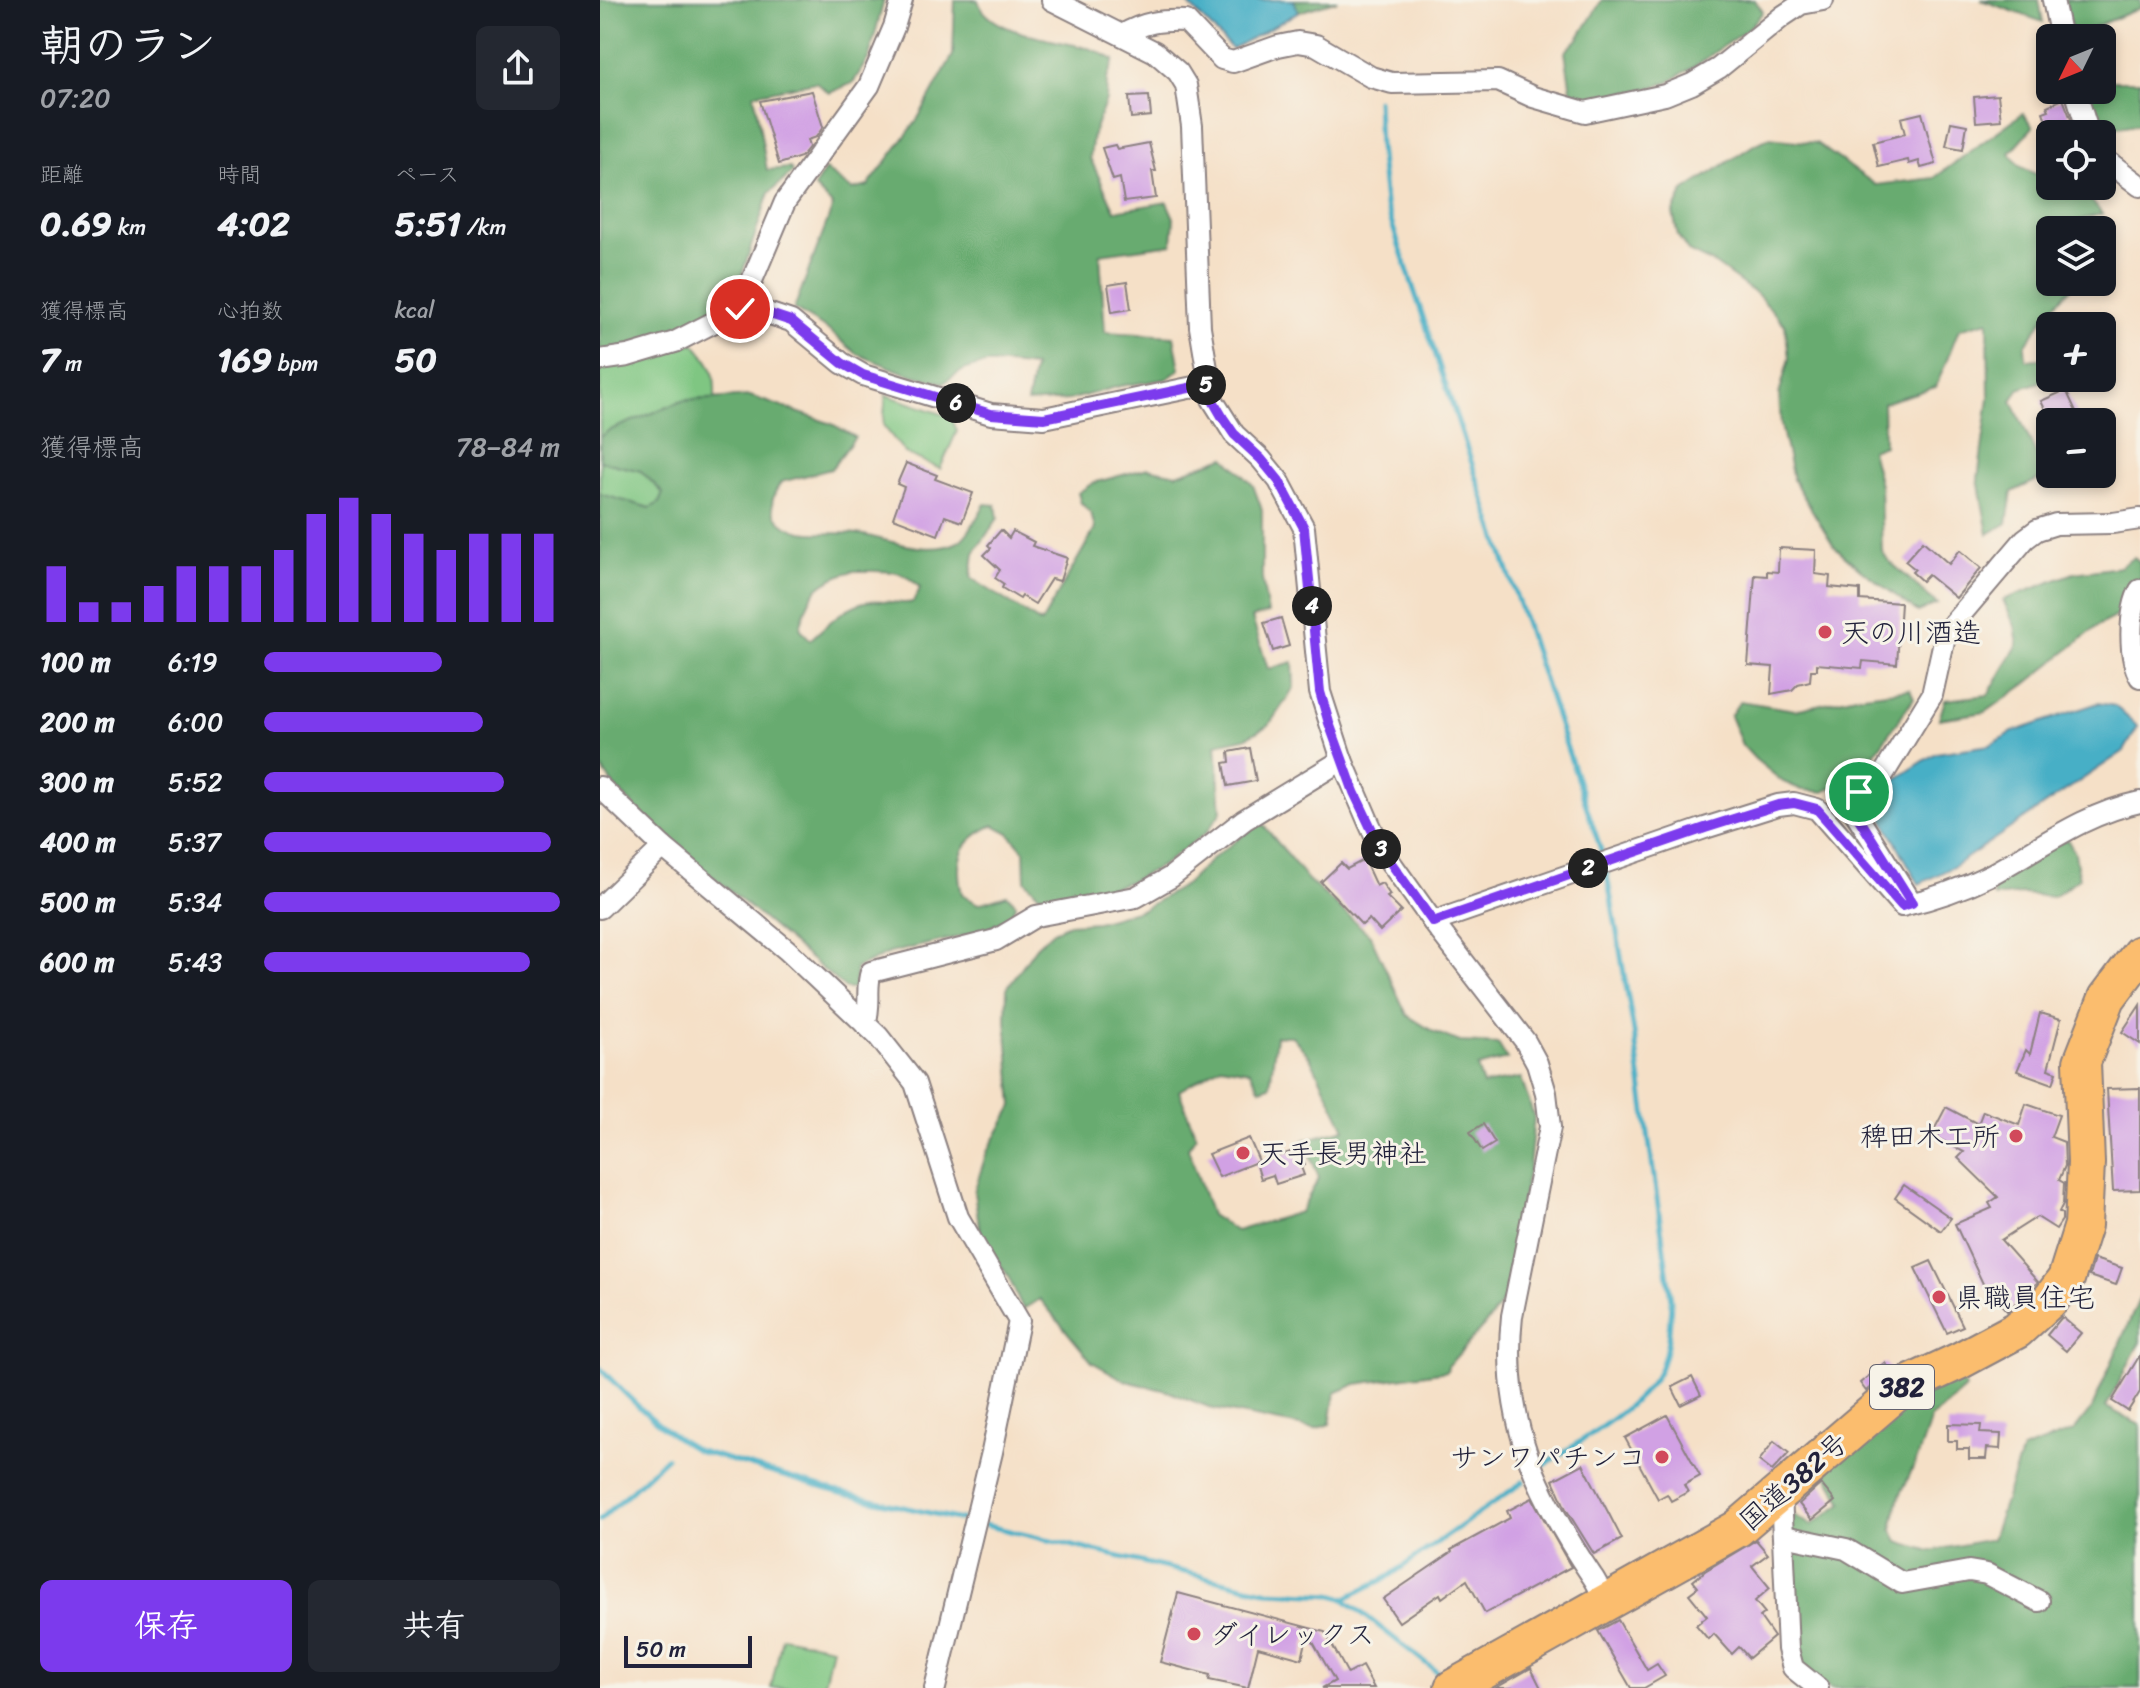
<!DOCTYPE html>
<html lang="ja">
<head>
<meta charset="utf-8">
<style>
	:root { --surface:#171b24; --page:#242831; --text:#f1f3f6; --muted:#9ea1a6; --accent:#7c3aed }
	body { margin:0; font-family:Sriracha,"Klee One",sans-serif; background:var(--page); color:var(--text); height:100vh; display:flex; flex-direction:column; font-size:30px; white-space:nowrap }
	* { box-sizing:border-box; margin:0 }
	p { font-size:26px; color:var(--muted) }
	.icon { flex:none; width:44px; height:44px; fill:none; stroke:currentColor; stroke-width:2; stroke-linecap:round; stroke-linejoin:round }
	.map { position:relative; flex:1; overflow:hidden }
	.panel { display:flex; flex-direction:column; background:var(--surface); width:600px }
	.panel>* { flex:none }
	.needle { width:52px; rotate:227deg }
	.controls { position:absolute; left:1436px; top:24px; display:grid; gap:16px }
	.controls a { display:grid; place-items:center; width:80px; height:80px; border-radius:12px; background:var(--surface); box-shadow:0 4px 12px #0003; font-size:40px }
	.scale { position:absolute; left:24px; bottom:20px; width:128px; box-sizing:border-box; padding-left:8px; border:4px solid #22223b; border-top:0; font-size:22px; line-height:28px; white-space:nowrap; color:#22223b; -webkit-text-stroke:6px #f7f3e8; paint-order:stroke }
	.pin { position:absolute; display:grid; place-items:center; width:68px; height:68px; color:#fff; margin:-34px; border:4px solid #fff; border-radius:50%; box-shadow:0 2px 8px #0007 }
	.km { position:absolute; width:40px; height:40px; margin:-20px; border-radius:50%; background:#222; color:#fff; font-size:22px; line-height:40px; text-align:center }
	.round { display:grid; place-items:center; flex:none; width:84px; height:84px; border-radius:12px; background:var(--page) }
	.overview { display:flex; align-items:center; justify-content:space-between; height:136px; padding:0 40px }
	h1 { font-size:44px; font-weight:700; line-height:60px }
	.metrics { display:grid; grid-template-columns:repeat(3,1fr); gap:12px; height:136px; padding:8px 40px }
	.metrics div { display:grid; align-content:center }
	.metrics b { font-size:34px; font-weight:700 }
	.metrics small { font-size:22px; font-weight:400 }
	.metrics p { font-size:22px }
	.chart { height:224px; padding:16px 40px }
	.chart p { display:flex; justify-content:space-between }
	.chart svg { width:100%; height:144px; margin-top:8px; stroke:var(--accent); stroke-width:6 }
	.cta { display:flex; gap:16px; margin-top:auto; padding:16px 40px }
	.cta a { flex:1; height:92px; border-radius:12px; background:var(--accent); color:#fff; font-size:32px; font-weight:700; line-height:92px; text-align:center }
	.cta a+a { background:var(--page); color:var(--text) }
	ul { padding:0 40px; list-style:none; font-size:26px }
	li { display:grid; grid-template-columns:128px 96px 1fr; align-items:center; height:60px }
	li i { height:20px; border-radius:10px; background:var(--accent) }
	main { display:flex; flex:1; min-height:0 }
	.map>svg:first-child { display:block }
</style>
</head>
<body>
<main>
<section class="panel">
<div class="overview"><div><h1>朝のラン</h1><p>07:20</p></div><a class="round"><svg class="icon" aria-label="share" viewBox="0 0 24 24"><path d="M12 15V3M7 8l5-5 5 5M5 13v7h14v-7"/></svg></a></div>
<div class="metrics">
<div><p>距離</p><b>0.69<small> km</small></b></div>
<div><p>時間</p><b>4:02</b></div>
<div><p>ペース</p><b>5:51<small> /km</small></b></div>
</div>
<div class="metrics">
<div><p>獲得標高</p><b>7<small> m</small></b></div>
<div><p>心拍数</p><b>169<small> bpm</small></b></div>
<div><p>kcal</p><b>50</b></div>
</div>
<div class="chart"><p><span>獲得標高</span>78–84 m</p>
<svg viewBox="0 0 160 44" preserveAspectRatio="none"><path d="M5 44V27M15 44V38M25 44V38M35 44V33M45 44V27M55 44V27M65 44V27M75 44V22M85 44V11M95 44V6M105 44V11M115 44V17M125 44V22M135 44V17M145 44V17M155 44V17"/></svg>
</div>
<ul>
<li><b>100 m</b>6:19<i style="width:60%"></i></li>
<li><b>200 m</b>6:00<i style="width:74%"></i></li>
<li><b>300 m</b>5:52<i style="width:81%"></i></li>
<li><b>400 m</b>5:37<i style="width:97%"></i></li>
<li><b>500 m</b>5:34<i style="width:100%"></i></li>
<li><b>600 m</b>5:43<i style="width:90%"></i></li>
</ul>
<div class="cta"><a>保存</a><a>共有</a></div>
</section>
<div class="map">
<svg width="1540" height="1688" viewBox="0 0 1540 1688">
	<rect width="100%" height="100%" fill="#f7f3e8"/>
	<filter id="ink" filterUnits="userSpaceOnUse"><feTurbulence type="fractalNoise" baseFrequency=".0125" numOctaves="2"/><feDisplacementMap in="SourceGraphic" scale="16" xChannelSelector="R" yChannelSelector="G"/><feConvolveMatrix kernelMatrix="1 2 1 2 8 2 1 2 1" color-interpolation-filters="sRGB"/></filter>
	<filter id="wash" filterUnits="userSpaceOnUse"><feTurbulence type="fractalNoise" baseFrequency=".006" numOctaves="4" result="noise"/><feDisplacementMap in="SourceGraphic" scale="32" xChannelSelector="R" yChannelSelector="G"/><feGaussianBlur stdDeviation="1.8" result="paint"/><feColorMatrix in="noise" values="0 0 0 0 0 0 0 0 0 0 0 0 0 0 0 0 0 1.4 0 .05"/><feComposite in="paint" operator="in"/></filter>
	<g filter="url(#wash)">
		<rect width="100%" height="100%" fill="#f5e0c7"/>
		<g fill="#7fc682" stroke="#50745e" stroke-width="2">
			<path d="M94,343c18,21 22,28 21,56l-30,1 -85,37v-68z"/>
			<polygon points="286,395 351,417 357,431 340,469 305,453 283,425"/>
			<polygon points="0,461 41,471 63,493 59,503 50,508 0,494"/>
			<polygon points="182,1637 232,1647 223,1688 171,1688"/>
		</g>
		<g fill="#67ab70" stroke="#446656" stroke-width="2" fill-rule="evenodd">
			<polygon points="0,0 284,0 269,57 253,83 229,93 216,82 154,94 167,170 190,168 193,172 169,193 139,283 117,307 85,329 0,354"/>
			<path d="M355,0h23c9,35 83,40 113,49 8,2 15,7 23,11l-7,19 -1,21 -13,34 -3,24 25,53 52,-9 7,16 -2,26 -72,10 5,78 69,4 6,33 -13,10 -47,7 -51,14 -42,3 7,-36c-34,-5 -62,-8 -90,16l-39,-10 -48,-19 -29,-24 -34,-21 39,-103 -19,-19 11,-17 27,20 16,-4 48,-64 37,-67z"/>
			<polygon points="693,0 738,0 699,12"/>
			<polygon points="1002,0 1155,0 1163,12 1150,27 1101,62 1067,83 1042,90 990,98 971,91 965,52 978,39"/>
			<polygon points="1381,0 1439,0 1443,22"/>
			<polygon points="1465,0 1540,0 1540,8 1472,36"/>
			<polygon points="1508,81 1540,81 1540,124 1496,130 1484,90 1502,90 1502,83"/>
			<polygon points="1423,113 1433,127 1410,153 1419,166 1450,181 1450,186 1468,188 1478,198 1487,195 1502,214 1461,225 1461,230 1450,230 1450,282 1477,282 1448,312 1425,346 1426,360 1450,358 1451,378 1419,389 1412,401 1446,476 1412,492 1407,523 1388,534 1378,479 1389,398 1388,321 1359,329 1336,387 1283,403 1284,445 1271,450 1280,486 1282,551 1288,560 1337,604 1318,612 1260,569 1234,546 1193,479 1181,425 1179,395 1189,358 1185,325 1159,296 1115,264 1088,251 1078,236 1073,213 1084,191 1154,145 1169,138 1216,143 1276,185 1334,178"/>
			<path d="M150,396l82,28 23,13 -24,32 -50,13c-7,11 -13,22 -5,34 19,26 54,14 82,18 30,5 68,22 98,9 12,-5 22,-28 29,-39l11,1 2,13 -24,35 -3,25 70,45 54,-94 -4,-16 -10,-10 -3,-10 15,-10 55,-15 29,6 48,-17 28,28 9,25v69l6,34 -16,5 16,51 25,-7 1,26 -25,37 -24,13 -29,6 5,68 -14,20 -44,33 -30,15 -38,14 -42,7 -16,-8 -12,-13 -1,-29 -15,-18 -15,-8c-34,15 -40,34 -32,69l16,10 29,-9 9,9 -6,13 -26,14 -94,22 -34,15 -2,21h-8l-188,-159 -44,-44 -14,-20v-272l50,14 9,-5 4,-10 -22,-22 -41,-10v-24l8,-6 74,-30zM254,571c26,1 47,-5 66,17l-7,14c-16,4 -30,-4 -44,-1 -24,4 -42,24 -59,39l-10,-12c10,-36 16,-47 54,-57z"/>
			<polygon points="1534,557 1540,562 1540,604 1499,625 1426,684 1386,712 1339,719 1345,700 1388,695 1418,644 1415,626 1403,600 1474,573 1520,567"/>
			<polygon points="1310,689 1314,698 1263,770 1224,792 1202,790 1183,782 1155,759 1142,745 1130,716 1140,701 1195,710 1256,696"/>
			<path d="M661,822l46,57 63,56 37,80 27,17 26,10 38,2 9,15 -30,8 6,18 38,-7 13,39 -5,52 -14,60 -9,68 -17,23 -41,46 -1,5 -91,13 -21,9 -5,31 -15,5 -101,-20 -47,-18 -41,-10 -34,-19 -52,-63 -17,10 -16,-35 -26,-36 -7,-46 13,-40 26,-46 -7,-86 1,-32 29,-41 17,-16 16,-7 28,-2 46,-13 43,-25 27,-26zM676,1036h16l18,21 35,72 -41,11 15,38 -19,34 -64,19 -25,-16 -23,-67 8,-12 -17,-45 42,-25 29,5 10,18 10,-3z"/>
			<polygon points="1467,839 1475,853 1479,878 1453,897 1423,894 1394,897 1392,880"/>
			<polygon points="1540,1297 1540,1342 1506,1407 1540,1425 1540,1688 1231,1688 1199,1669 1189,1512 1211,1525 1243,1503 1223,1468 1298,1409 1359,1378 1366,1388 1331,1418 1318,1457 1298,1500 1292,1530 1298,1541 1330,1551 1392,1539 1422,1450 1474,1431 1492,1408"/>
		</g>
		<g fill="#47afc6" stroke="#346880" stroke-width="2">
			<polygon points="567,0 693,0 699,12 632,49 588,4"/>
			<polygon points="1498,703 1515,706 1538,727 1524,751 1353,867 1319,884 1270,796 1336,753 1390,745 1413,732"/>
		</g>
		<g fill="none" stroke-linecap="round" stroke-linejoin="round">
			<g stroke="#47afc6" stroke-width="5">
				<polyline points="777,100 779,146 785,203 1004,859"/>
				<path d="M0,1368c29,30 59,61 96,82l145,43 129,29"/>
				<path d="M943,1466c34,-23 102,-62 118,-99 8,-21 9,-45 10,-67l-37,-268 -28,-163"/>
				<polyline points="0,1520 66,1458"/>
				<polyline points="380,1524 669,1592 733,1595 744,1599 841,1675"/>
				<polyline points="744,1599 788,1577 923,1482"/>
			</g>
		</g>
		<g id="blocks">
			<g fill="#d1a1e4">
				<polygon points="212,91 223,127 216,137 207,140 209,147 201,157 179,164 160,101"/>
				<polygon points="1398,95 1401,120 1376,122 1374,97"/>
				<polygon points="549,96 551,116 531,118 529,97"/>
				<polygon points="1463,99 1472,122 1450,131 1443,112 1449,110 1447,106"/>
				<polygon points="1322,113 1336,164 1321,168 1319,161 1309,164 1308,160 1279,167 1273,142 1305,134 1301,118"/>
				<polygon points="1351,122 1367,125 1363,149 1346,146"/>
				<polygon points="549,143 556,171 552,171 556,198 524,202 520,178 513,180 502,148 515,145 517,149"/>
				<polygon points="527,282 531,309 512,312 508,285"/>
				<polygon points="1466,390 1481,422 1451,422 1441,401"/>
				<polygon points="306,463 337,475 335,479 373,493 362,522 345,516 338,535 293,518 304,487 297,484"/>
				<polygon points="401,530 409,538 413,531 434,542 432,546 467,558 460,581 451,579 435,604 422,596 420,599 402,588 404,584 395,578 400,570 384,555 391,548 388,545"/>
				<polygon points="1323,541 1349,564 1360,550 1381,568 1356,598 1328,575 1322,581 1312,572 1315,569 1305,561"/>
				<polygon points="1179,548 1216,550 1215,574 1230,576 1229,587 1260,590 1260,600 1301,603 1297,664 1263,661 1262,668 1217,664 1217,670 1211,670 1210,681 1198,684 1192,690 1171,694 1173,667 1148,665 1155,575 1167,576 1167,571 1178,572"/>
				<polygon points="681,618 689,646 673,651 664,623"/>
				<polygon points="650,748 656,781 628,786 624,763 630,762 629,752"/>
				<polygon points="764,860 776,886 782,883 790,895 787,897 801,911 780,931 769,919 762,925 721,882 741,863 747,869"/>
				<polygon points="1540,1005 1540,1044 1522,1032"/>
				<polygon points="1440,1013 1461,1019 1448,1069 1457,1072 1453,1084 1417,1071 1426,1050 1430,1054"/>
				<polygon points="1540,1088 1540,1190 1513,1191 1507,1089"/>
				<polygon points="1426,1104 1459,1115 1451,1137 1464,1142 1465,1166 1459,1180 1464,1183 1463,1204 1459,1212 1462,1214 1462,1220 1456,1229 1437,1217 1401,1240 1438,1282 1407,1311 1384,1286 1355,1224 1392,1208 1389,1203 1398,1197 1358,1158 1364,1152 1337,1138 1340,1133 1334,1130 1346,1107 1378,1124 1383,1111 1419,1125"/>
				<polygon points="883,1124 895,1143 882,1151 870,1132"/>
				<polygon points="649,1138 659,1161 619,1177 608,1154"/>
				<polygon points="700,1149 705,1165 701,1167 704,1175 676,1184 673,1175 661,1179 656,1163"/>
				<polygon points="1304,1185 1351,1218 1341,1231 1295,1198"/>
				<polygon points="1494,1259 1522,1268 1516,1285 1489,1276"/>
				<polygon points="1331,1261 1363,1326 1347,1333 1315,1268"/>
				<polygon points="1462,1317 1481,1333 1466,1351 1447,1335"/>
				<polygon points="1540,1355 1540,1392 1528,1411 1512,1401"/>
				<polygon points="1285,1363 1290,1370 1266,1391 1260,1383"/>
				<polygon points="1092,1377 1101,1395 1081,1405 1072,1387"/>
				<polygon points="1067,1415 1100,1476 1084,1485 1088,1492 1071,1501 1067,1494 1058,1499 1025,1438"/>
				<polygon points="1348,1424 1381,1425 1380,1433 1401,1434 1400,1449 1387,1448 1386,1459 1369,1459 1369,1449 1357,1449 1357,1441 1348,1441"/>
				<polygon points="1174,1441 1189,1453 1172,1471 1159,1461"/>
				<polygon points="983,1464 1022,1539 994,1554 966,1509 953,1480"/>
				<polygon points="1221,1484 1235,1501 1212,1520 1199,1504"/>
				<polygon points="932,1498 971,1567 885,1613 867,1580 842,1598 840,1594 799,1622 783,1599 852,1552 851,1550 910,1518 907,1511"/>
				<polygon points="1156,1540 1168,1554 1152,1566 1170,1588 1155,1601 1165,1613 1160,1617 1174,1637 1149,1658 1139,1647 1132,1654 1114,1634 1108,1639 1096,1625 1107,1616 1089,1594 1098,1587 1093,1581 1105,1571"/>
				<polygon points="578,1593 725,1632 748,1674 762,1666 774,1688 722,1688 735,1681 708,1633 702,1659 658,1647 648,1688 609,1680 610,1675 560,1662"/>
				<polygon points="1018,1620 1047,1670 1057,1664 1065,1676 1044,1688 1031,1688 998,1631"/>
				<polygon points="931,1668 941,1688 896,1688"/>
			</g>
		</g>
	</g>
	<g filter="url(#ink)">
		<use href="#blocks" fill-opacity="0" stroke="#8c8181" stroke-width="2"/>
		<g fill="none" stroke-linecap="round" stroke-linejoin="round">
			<g stroke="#8c8181" stroke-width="24">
				<g id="street">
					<path d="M452,0l103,52 23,20 8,13 6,41 8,201 12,72 22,35 27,25 18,22 25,47 16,164 22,68 27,63 12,26 52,73 92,119 12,22 9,30 4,34 -38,189c-11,102 24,177 80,260 6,8 9,18 15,26"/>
					<polyline points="1453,0 1461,38"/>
					<path d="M522,35c22,-13 39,-15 64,-14l36,38 11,3 45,-16 20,-4 18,3 55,32 21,6 106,-2 35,16 52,15 80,-17 27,-11 27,-16 64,-52 18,-12 22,-4"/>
					<polyline points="1475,90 1489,134"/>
					<polyline points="1502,157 1540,186"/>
					<polyline points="140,309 185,202 269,86 294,27 302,0"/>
					<polyline points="0,360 28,356 75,342 140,309 155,309 191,321 242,363 263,375 391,414 444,418 608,384"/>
					<path d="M1540,590c-11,19 -12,68 0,87"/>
					<polyline points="0,787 63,847 187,950 278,1036 315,1083 358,1217 419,1321 392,1452 335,1688"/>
					<polyline points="1310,900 1251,806 1259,792 1270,796 1332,695 1346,632 1425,539 1437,530 1456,524 1513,523 1540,519"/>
					<polyline points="0,908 63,847"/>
					<path d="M833,922l272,-94 73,-23 16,-2 23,6 85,97c30,-7 60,-17 88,-31 50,-27 93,-61 150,-73"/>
					<path d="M265,1024c7,-21 0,-35 6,-52l125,-32 40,-24 100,-19 35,-20 73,-57 98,-60"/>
					<polyline points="1181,1493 1188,1649 1193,1668 1218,1688"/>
					<polyline points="1184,1536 1246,1549 1302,1583 1369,1571 1387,1574 1439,1601"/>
				</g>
			</g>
			<g stroke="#8c8181" stroke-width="40">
				<polyline id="highway" points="853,1688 1137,1529 1303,1387 1359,1361 1417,1330 1451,1299 1466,1279 1483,1225 1486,1163 1482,1062 1507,998 1540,954"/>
			</g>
			<use href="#street" stroke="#fff" stroke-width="20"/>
			<use href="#highway" stroke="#fbbd6e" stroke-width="36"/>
		</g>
	</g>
	<g fill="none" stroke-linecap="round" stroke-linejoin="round" filter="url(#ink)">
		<g stroke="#fff" stroke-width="16">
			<polyline id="route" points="140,309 155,309 191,321 242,363 263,375 391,414 444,418 608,384 612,399 623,418 634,434 661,459 679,481 704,528 720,692 729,723 754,792 781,849 833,922 1105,828 1178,805 1194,803 1217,809 1302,906 1312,903 1251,806 1259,792"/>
		</g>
		<use href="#route" stroke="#7c3aed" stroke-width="10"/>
	</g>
	<g fill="#d1495b" stroke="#f7f3e8" stroke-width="3">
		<circle cx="1225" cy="632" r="8"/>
		<circle cx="1416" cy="1136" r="8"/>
		<circle cx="643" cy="1153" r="8"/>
		<circle cx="1339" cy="1297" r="8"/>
		<circle cx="1062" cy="1457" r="8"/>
		<circle cx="594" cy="1634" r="8"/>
	</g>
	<g text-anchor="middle" stroke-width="6" stroke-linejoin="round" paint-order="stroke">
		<rect fill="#f7f3e8" stroke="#62616f" stroke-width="2" x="1270" y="1365" width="64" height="44" rx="6"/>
		<g font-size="26" font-weight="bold" fill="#22223b">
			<text x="1302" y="1396">382</text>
		</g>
		<g font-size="28" fill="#22223b" stroke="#f7f3e8" text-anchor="start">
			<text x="1241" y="642">天の川酒造</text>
			<text x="1400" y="1146" text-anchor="end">稗田木工所</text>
			<text x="659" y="1163">天手長男神社</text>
			<text x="1355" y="1307">県職員住宅</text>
			<text x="1046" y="1467" text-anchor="end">サンワパチンコ</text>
			<text x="610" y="1644">ダイレックス</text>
		</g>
		<g font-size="28" fill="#22223b" stroke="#f7f3e8">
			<text transform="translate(1193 1481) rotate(-41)" y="10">国道382号</text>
		</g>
	</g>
</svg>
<div class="controls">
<a><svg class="needle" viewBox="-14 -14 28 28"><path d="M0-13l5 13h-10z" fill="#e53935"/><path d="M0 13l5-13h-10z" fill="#9ea1a6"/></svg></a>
<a><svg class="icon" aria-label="locate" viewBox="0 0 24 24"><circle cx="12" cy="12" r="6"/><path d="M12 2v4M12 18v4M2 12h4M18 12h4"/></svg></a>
<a><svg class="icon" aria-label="layers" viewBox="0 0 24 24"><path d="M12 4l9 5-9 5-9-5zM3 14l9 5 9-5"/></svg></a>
<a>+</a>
<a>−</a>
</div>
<div class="scale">50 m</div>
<div class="pin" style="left:1259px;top:792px;background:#1e9e55"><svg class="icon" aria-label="arrive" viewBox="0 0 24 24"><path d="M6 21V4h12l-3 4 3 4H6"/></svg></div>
<div class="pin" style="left:140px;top:309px;background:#d93025"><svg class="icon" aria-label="check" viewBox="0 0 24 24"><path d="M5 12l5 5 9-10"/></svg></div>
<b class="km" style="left:988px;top:868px">2</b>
<b class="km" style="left:781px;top:849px">3</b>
<b class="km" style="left:712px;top:606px">4</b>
<b class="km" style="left:606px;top:385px">5</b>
<b class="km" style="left:356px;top:403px">6</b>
</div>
</main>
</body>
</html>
